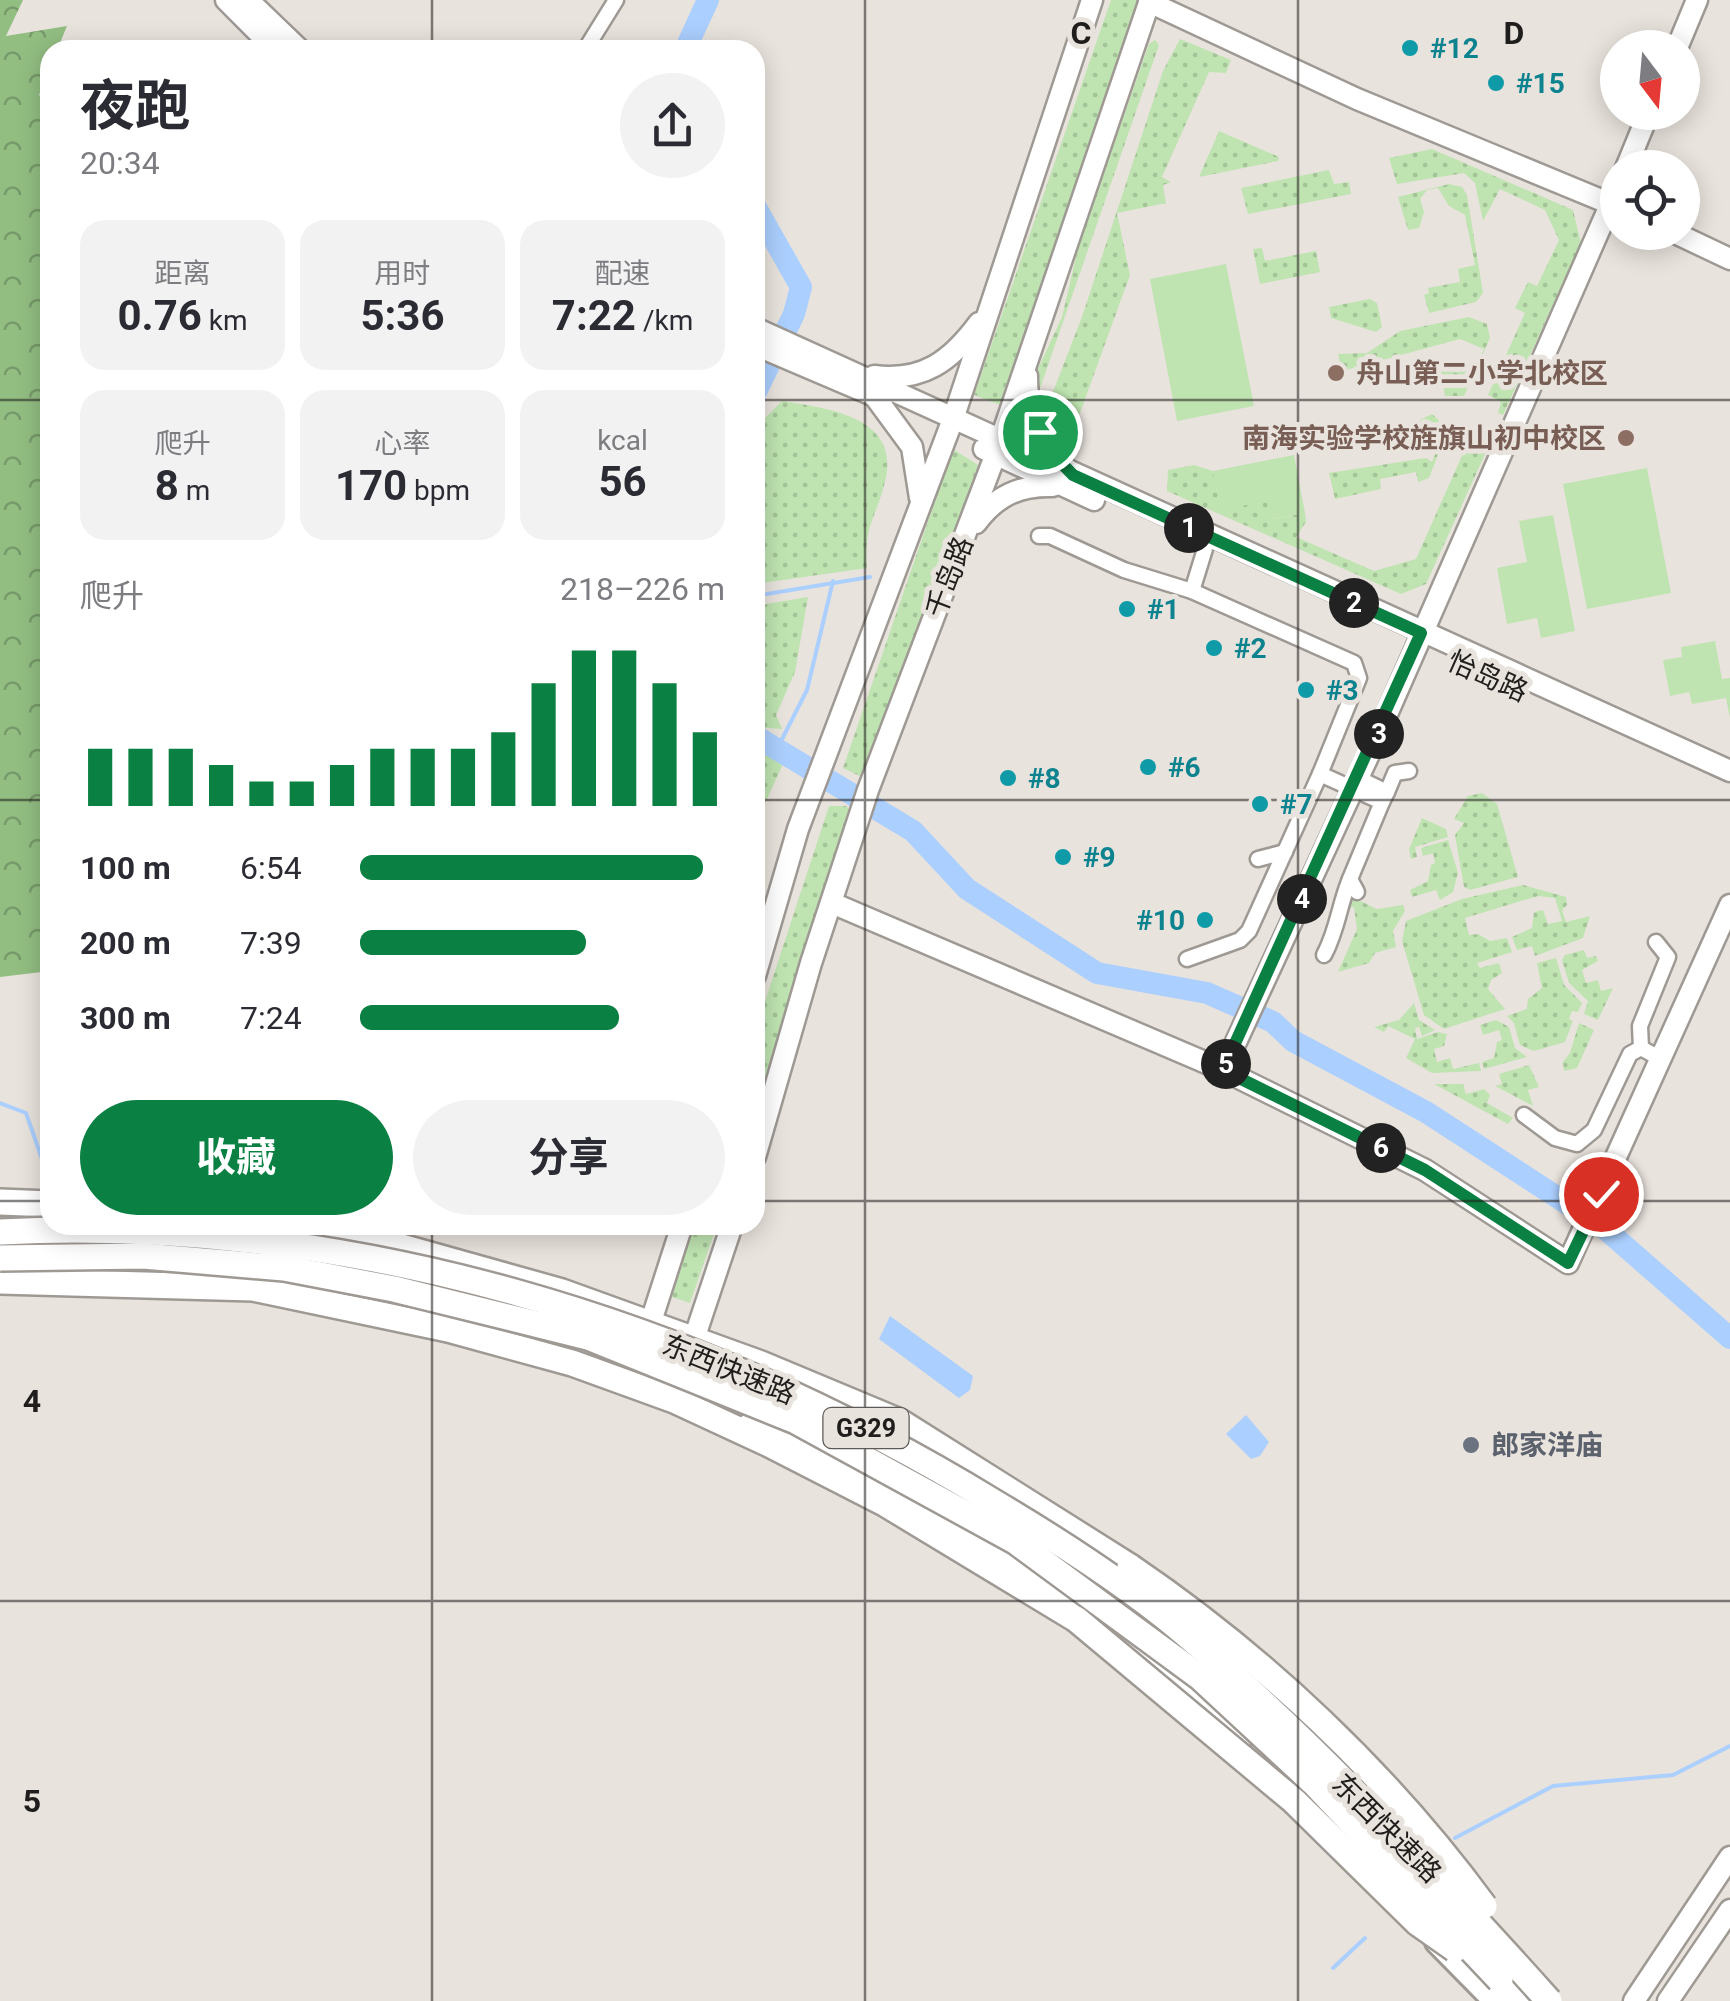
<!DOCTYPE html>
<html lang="zh">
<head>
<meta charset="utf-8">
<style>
	:root { --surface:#fff; --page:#f2f2f3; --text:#2b2b33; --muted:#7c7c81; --accent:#0b8043 }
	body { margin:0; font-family:Roboto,"Noto Sans SC",sans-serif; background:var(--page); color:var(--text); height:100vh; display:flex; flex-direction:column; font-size:38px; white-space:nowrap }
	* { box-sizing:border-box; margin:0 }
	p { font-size:32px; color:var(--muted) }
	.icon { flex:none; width:55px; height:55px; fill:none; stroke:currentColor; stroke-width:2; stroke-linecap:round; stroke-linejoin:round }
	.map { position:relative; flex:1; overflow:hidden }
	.panel { position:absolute; left:40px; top:40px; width:725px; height:1195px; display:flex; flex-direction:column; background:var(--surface); border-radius:30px; box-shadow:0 5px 25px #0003 }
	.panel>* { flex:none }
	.needle { width:65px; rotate:164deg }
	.buttons { position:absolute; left:1600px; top:30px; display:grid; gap:20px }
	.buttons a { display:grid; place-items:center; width:100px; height:100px; border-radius:50%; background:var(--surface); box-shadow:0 5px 25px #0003; font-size:50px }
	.pin { position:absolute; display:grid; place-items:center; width:85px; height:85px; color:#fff; margin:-42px; border:5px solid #fff; border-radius:50%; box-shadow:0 2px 10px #0007 }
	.km { position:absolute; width:50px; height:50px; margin:-25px; border-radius:50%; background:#222; color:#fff; font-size:28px; line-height:50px; text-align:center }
	.round { display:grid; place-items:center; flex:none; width:105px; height:105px; border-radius:52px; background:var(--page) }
	.summary { display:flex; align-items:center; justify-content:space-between; height:170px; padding:0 40px }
	h1 { font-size:55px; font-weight:700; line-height:75px }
	.metrics { display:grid; grid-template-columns:repeat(3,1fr); gap:15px; height:170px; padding:10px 40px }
	.metrics div { display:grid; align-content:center; border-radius:25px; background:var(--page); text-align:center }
	.metrics b { font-size:42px; font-weight:700 }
	.metrics small { font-size:28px; font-weight:400 }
	.metrics p { font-size:28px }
	.chart { height:280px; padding:20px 40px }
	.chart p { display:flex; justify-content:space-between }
	.chart svg { width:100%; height:180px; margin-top:10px; stroke:var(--accent); stroke-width:6 }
	.action { display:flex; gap:20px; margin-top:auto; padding:20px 40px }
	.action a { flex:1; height:115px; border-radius:60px; background:var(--accent); color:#fff; font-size:40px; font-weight:700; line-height:115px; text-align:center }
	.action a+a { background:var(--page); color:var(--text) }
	ul { padding:0 40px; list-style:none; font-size:32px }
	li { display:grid; grid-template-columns:160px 120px 1fr; align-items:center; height:75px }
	li i { height:25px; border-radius:12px; background:var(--accent) }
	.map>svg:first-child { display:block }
</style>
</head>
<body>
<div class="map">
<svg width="1730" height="2001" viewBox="0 0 1730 2001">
	<defs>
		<pattern id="grass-dots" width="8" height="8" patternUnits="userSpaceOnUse" patternTransform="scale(2.5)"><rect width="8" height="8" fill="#bfe4b1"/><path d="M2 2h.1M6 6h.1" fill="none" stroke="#a4c398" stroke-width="1.8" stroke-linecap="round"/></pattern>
		<pattern id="forest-crowns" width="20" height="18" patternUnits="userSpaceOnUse" patternTransform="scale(2.5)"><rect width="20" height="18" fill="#92be82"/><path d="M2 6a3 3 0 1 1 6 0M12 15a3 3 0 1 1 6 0" fill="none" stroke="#779a6a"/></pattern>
	</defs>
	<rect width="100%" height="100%" fill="#e9e3dd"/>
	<g fill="url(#grass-dots)">
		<polygon points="1111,0 1140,0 1001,405 974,395"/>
		<polygon points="1180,39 1231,60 1226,73 1209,72 1162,177 1171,182 1163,185 1166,203 1117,213 1130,275 1068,446 1049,422 1051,397 1083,314 1163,71"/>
		<polygon points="1155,40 1159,45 1036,400 1035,375 1062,317 1079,244 1149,44"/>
		<polygon points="1219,131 1279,157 1278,161 1199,177"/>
		<polygon points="1432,149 1573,210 1581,243 1503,415 1498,413 1501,402 1488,395 1525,313 1515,308 1528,282 1537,286 1559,240 1545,210 1500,189 1483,221 1475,183 1464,173 1397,184 1389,158"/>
		<polygon points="1329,170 1334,184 1349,182 1351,194 1248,214 1241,188"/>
		<polygon points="1449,184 1462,187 1467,195 1483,293 1476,302 1429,313 1424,295 1429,293 1428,288 1460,282 1458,269 1475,265 1465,215 1449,206 1438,188 1427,190 1420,199 1424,212 1419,228 1408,230 1398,197"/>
		<polygon points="1262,248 1265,261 1316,251 1320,272 1260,284 1253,249"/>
		<polygon points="1370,299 1377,303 1382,327 1376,332 1331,318 1329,307"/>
		<polygon points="1469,317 1487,324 1490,338 1464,396 1445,396 1440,367 1458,363 1473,370 1484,349 1460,339 1342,371 1338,354 1367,353 1400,331"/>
		<path d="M782,401c44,7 116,15 104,76 -8,39 -23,47 -19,91l-112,16v-156z"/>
		<polygon points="1432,414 1448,429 1429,478 1418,482 1416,472 1380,479 1381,489 1335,499 1329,473 1426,458 1432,462 1441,440 1429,433 1418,435 1415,422"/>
		<polygon points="1477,422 1496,430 1426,584 1401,594 1167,491 1168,470 1194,465 1213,471 1221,510 1268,500 1272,519 1305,513 1306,522 1296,537 1374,571 1416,559"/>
		<polygon points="953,449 978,465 866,779 843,768"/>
		<polygon points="808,597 795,672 776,715 782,729 755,727 755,606"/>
		<polygon points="755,749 783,764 755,825"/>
		<polygon points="1482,793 1497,804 1518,877 1470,890 1464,887 1455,835 1464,823 1454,819 1468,796"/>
		<polygon points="829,806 846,806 855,815 755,1111 755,1032"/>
		<polygon points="1422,818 1446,829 1448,837 1415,847 1417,857 1411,859 1409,849"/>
		<polygon points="1448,840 1458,873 1453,892 1440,900 1436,890 1412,897 1410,890 1428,881 1431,865 1435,863 1433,853 1423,856 1421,848"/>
		<polygon points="1523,885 1566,897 1567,905 1562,910 1566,922 1590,916 1583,938 1535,956 1532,946 1517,950 1512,937 1532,928 1534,912 1543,910 1548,924 1562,921 1555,898 1538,896 1465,918 1469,935 1478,934 1490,941 1507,938 1512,952 1477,963 1480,968 1499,963 1502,973 1491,980 1488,989 1505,1009 1444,1029 1424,1015 1402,941 1406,921 1462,899"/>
		<polygon points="1352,897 1377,909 1403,905 1405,911 1393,931 1396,947 1375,953 1369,963 1338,972 1357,929 1354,907 1345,908"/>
		<polygon points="1584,950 1587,958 1596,956 1598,961 1582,970 1586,983 1598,980 1601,991 1613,988 1598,1020 1584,1014 1588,1001 1569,983 1562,960 1565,955"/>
		<polygon points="1556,958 1564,985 1582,1003 1578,1012 1572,1011 1569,1019 1573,1021 1565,1042 1534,1051 1520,1045 1514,1023 1507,1016 1527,1009 1528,999 1542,988 1537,963"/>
		<polygon points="1414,1003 1419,1020 1435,1030 1422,1036 1419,1027 1415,1028 1417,1039 1438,1032 1447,1034 1444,1046 1434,1049 1437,1062 1450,1058 1453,1069 1479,1063 1481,1071 1432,1073 1406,1058 1415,1039 1388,1026 1384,1032 1374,1027 1399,1020"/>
		<polygon points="1496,1020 1509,1027 1515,1048 1527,1057 1484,1069 1482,1062 1494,1058 1497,1042 1502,1040 1499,1030 1483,1035 1480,1025"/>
		<polygon points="1579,1023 1594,1030 1577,1068 1564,1071 1563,1062 1570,1053"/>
		<polygon points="1529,1065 1539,1087 1528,1090 1533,1106 1495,1086 1502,1084 1499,1074"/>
		<polygon points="1434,1084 1463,1084 1466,1094 1484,1089 1490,1095 1487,1103 1513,1118 1508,1124"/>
		<polygon points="692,1225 717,1225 690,1303 669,1296"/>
	</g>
	<polygon fill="url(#forest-crowns)" points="0,0 23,0 6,36 67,26 57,50 50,50 50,67 39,95 50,103 50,971 0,977"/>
	<g fill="#bfe4b1">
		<polygon points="1226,264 1254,406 1177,421 1150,279"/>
		<polygon points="1294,455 1305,513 1271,519 1267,501 1221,510 1213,471"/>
		<polygon points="1647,468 1671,593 1587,609 1563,484"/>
		<polygon points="1553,515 1575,631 1541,638 1537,618 1507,624 1497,568 1527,562 1519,521"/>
		<polygon points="1715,641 1722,679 1730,678 1730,718 1726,698 1692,704 1689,692 1670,696 1663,660 1682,657 1681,647"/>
	</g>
	<g fill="#abcffe">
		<polygon points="890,1316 973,1376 970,1390 959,1398 879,1339"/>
		<polygon points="1246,1415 1269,1442 1260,1456 1251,1459 1226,1434"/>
	</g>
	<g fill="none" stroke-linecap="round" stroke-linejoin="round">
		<g stroke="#abcffe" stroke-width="4">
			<polyline points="755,596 870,577"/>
			<polyline points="777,749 807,690 833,581"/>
			<polyline points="0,1103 26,1113 42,1159 50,1162"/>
			<polyline points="1455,1838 1553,1786 1673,1775 1730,1746"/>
			<polyline points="1333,1968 1365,1938"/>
		</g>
		<g stroke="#abcffe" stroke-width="22">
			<polyline points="685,50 708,0"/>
			<polyline points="755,206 801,287 794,314 755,394"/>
			<polyline points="755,736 913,831 967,889 1097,973 1207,993 1273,1022 1293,1041 1426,1112 1603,1227 1730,1338"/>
		</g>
		<g stroke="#9f9994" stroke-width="19">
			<g id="street">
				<polyline points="585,50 616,0"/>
				<polyline points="1039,536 1050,536 1124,570 1192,591 1205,549"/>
				<polyline points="1192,591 1354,663 1359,678 1320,774 1382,802 1387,792 1358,778"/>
				<polyline points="1387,792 1395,773 1409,771"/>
				<polyline points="1258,859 1285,852"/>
				<polyline points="1357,892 1350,879 1382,802"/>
				<path d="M1324,955c14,-26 15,-50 26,-76"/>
				<polyline points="1187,959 1240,940 1249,931 1320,774"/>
				<polyline points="1641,1048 1640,1026 1668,957 1656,942"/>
				<polyline points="1524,1115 1555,1138 1577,1144 1594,1130 1630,1054 1641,1048 1661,1059"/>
			</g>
		</g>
		<g stroke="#9f9994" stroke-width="25">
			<g id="secondary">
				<polyline points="226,0 276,50"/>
				<polyline points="248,0 300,50"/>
				<polyline points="1149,2 1357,99 1618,207"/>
				<polyline points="1677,48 1697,0"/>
				<polyline points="1626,168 1649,112"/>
				<polyline points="1673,232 1730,259"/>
				<polyline points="755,328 1730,771"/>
				<polyline points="755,345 882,399"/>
				<path d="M874,376c49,6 77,-15 105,-53"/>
				<path d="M1027,376c-1,31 14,70 37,91"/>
				<polyline points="873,394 912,447 920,498"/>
				<polyline points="984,449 1094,500"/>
				<path d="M976,523c20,-27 43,-38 77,-37"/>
				<polyline points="832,903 1223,1070 1425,1170 1568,1263 1730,905"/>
				<polyline points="755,976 798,829 953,419 1092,0"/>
				<polyline points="1223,1070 1377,737 1618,187"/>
				<polyline points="755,1157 811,963 868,790 995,456 1150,0"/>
				<polyline points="221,1225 254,1231"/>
				<polyline points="646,1337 682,1225"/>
				<polyline points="690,1351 732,1225"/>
				<polyline points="1634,2001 1730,1857"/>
				<polyline points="1668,2001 1730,1910"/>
			</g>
		</g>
		<g stroke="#9f9994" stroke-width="28">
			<g id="primary">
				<path d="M749,1425c176,58 359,185 490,317"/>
				<polyline points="1437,1942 1495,2001"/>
			</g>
		</g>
		<g stroke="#9f9994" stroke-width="30">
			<g id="highway">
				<polyline points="0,1202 50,1204"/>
				<polyline points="297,1225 355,1234 562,1292 761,1364 900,1422 1130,1567"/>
				<polyline points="0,1281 253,1288 448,1329 572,1363 674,1400 769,1444 886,1504 1076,1619"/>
				<polyline points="1500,1980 1520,2001"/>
			</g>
		</g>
		<use href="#street" stroke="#fff" stroke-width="14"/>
		<use href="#secondary" stroke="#fff" stroke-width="20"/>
		<use href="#primary" stroke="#fff" stroke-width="22"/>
		<use href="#highway" stroke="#fff" stroke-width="25"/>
		<g stroke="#9f9994" stroke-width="30" stroke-linecap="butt">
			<g id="highway-bridge">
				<path d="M0,1232c348,-18 700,90 995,271 64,38 128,79 186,127 132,111 253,243 368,371"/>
				<polyline points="0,1258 143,1256 284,1268 394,1289 588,1337 796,1421 1015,1541 1201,1678 1314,1783 1500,1980"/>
				<path d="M1130,1567c134,91 258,208 354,339"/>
				<polyline points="1076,1619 1294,1801 1418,1923 1455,1949"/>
			</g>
		</g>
		<use href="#highway-bridge" stroke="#fff" stroke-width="25"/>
	</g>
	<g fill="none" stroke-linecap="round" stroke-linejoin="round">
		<g stroke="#fff" stroke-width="20">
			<polyline id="route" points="1040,432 1048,449 1073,475 1421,633 1223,1070 1425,1170 1568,1263 1601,1194"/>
		</g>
		<use href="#route" stroke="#0b8043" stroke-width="12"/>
	</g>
	<path fill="none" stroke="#201e1c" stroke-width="2.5" stroke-opacity="0.55" d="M432,0v50M865,0v2001M1298,0v2001M0,400h50M755,400h975M0,800h50M755,800h975M0,1201h50M755,1201h975M432,1225v776M0,1601h1730"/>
	<g fill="#0f9aa8" stroke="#e9e3dd" stroke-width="4">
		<circle cx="1410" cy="48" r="10"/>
		<circle cx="1496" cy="83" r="10"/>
		<circle cx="1127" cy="609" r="10"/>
		<circle cx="1214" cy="648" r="10"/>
		<circle cx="1306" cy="690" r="10"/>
		<circle cx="1148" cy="767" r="10"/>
		<circle cx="1008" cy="778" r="10"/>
		<circle cx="1260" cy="804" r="10"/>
		<circle cx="1063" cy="857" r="10"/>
		<circle cx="1205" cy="920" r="10"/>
	</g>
	<g fill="#8d6e63" stroke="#e9e3dd" stroke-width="4">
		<circle cx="1336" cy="373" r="10"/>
		<circle cx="1626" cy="438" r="10"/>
	</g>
	<circle fill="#6b7280" stroke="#e9e3dd" stroke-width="4" cx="1471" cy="1445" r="10"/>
	<g text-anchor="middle" stroke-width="10" stroke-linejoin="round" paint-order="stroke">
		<rect fill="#e9e3dd" stroke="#5c5956" stroke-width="2.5" x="823.5" y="1408" width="85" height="40" rx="8"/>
		<g font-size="25" font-weight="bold" fill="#201e1c">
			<text x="866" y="1437">G329</text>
		</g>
		<g font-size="28" font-weight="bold" fill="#0d838f" stroke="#e9e3dd" text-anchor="start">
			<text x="1430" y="58">#12</text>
			<text x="1516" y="93">#15</text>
			<text x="1147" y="619">#1</text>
			<text x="1234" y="658">#2</text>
			<text x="1326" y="700">#3</text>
			<text x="1168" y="777">#6</text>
			<text x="1028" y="788">#8</text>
			<text x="1280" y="814">#7</text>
			<text x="1083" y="867">#9</text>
			<text x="1185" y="930" text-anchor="end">#10</text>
		</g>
		<g font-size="28" font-weight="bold" fill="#785e54" stroke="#e9e3dd" text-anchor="start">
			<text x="1356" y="383">舟山第二小学北校区</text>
			<text x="1606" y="448" text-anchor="end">南海实验学校旌旗山初中校区</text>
		</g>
		<g font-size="28" fill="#201e1c" stroke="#e9e3dd">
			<text transform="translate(949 577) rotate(-69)" y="10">千岛路</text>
			<text transform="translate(1488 676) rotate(24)" y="10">怡岛路</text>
			<text transform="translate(729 1369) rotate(22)" y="10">东西快速路</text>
			<text transform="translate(1387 1828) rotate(45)" y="10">东西快速路</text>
		</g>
		<g font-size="28" font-weight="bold" fill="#5b616d" stroke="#e9e3dd" text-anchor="start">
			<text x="1491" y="1455">郎家洋庙</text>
		</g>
	</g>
	<g font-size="32" text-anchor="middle" font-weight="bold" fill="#201e1c" stroke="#e9e3dd" stroke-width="10" stroke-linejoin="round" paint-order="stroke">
		<text x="1081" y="44">C</text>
		<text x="1514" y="44">D</text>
		<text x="32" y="1412">4</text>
		<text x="32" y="1812">5</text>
	</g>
</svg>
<div class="buttons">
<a><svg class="needle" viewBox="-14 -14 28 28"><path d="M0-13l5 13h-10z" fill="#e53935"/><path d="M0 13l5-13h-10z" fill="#7c7c81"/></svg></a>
<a><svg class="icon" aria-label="locate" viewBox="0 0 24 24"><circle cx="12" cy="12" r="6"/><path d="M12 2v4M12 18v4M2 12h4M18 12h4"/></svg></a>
</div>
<div class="pin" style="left:1040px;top:432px;background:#1e9e55"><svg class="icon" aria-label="arrive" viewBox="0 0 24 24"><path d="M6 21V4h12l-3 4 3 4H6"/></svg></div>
<div class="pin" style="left:1601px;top:1194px;background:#d93025"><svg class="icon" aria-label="check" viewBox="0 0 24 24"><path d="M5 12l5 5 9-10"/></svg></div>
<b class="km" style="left:1189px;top:528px">1</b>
<b class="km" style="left:1354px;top:603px">2</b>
<b class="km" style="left:1379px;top:734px">3</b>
<b class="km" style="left:1302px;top:899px">4</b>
<b class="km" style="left:1226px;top:1064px">5</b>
<b class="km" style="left:1381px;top:1148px">6</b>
<section class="panel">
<div class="summary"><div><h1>夜跑</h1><p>20:34</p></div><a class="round"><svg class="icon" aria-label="share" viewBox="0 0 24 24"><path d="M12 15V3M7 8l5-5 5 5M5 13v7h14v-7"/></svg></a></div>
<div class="metrics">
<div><p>距离</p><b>0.76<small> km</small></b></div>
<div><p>用时</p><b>5:36</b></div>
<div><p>配速</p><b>7:22<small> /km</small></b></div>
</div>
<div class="metrics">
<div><p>爬升</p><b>8<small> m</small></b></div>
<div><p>心率</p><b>170<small> bpm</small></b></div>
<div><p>kcal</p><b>56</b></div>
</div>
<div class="chart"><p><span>爬升</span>218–226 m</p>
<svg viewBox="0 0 160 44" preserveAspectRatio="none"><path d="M5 44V30M15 44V30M25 44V30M35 44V34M45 44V38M55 44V38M65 44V34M75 44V30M85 44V30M95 44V30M105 44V26M115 44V14M125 44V6M135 44V6M145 44V14M155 44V26"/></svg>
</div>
<ul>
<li><b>100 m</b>6:54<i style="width:94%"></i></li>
<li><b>200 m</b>7:39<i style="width:62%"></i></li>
<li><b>300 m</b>7:24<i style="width:71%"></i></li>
</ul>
<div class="action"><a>收藏</a><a>分享</a></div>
</section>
</div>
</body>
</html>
